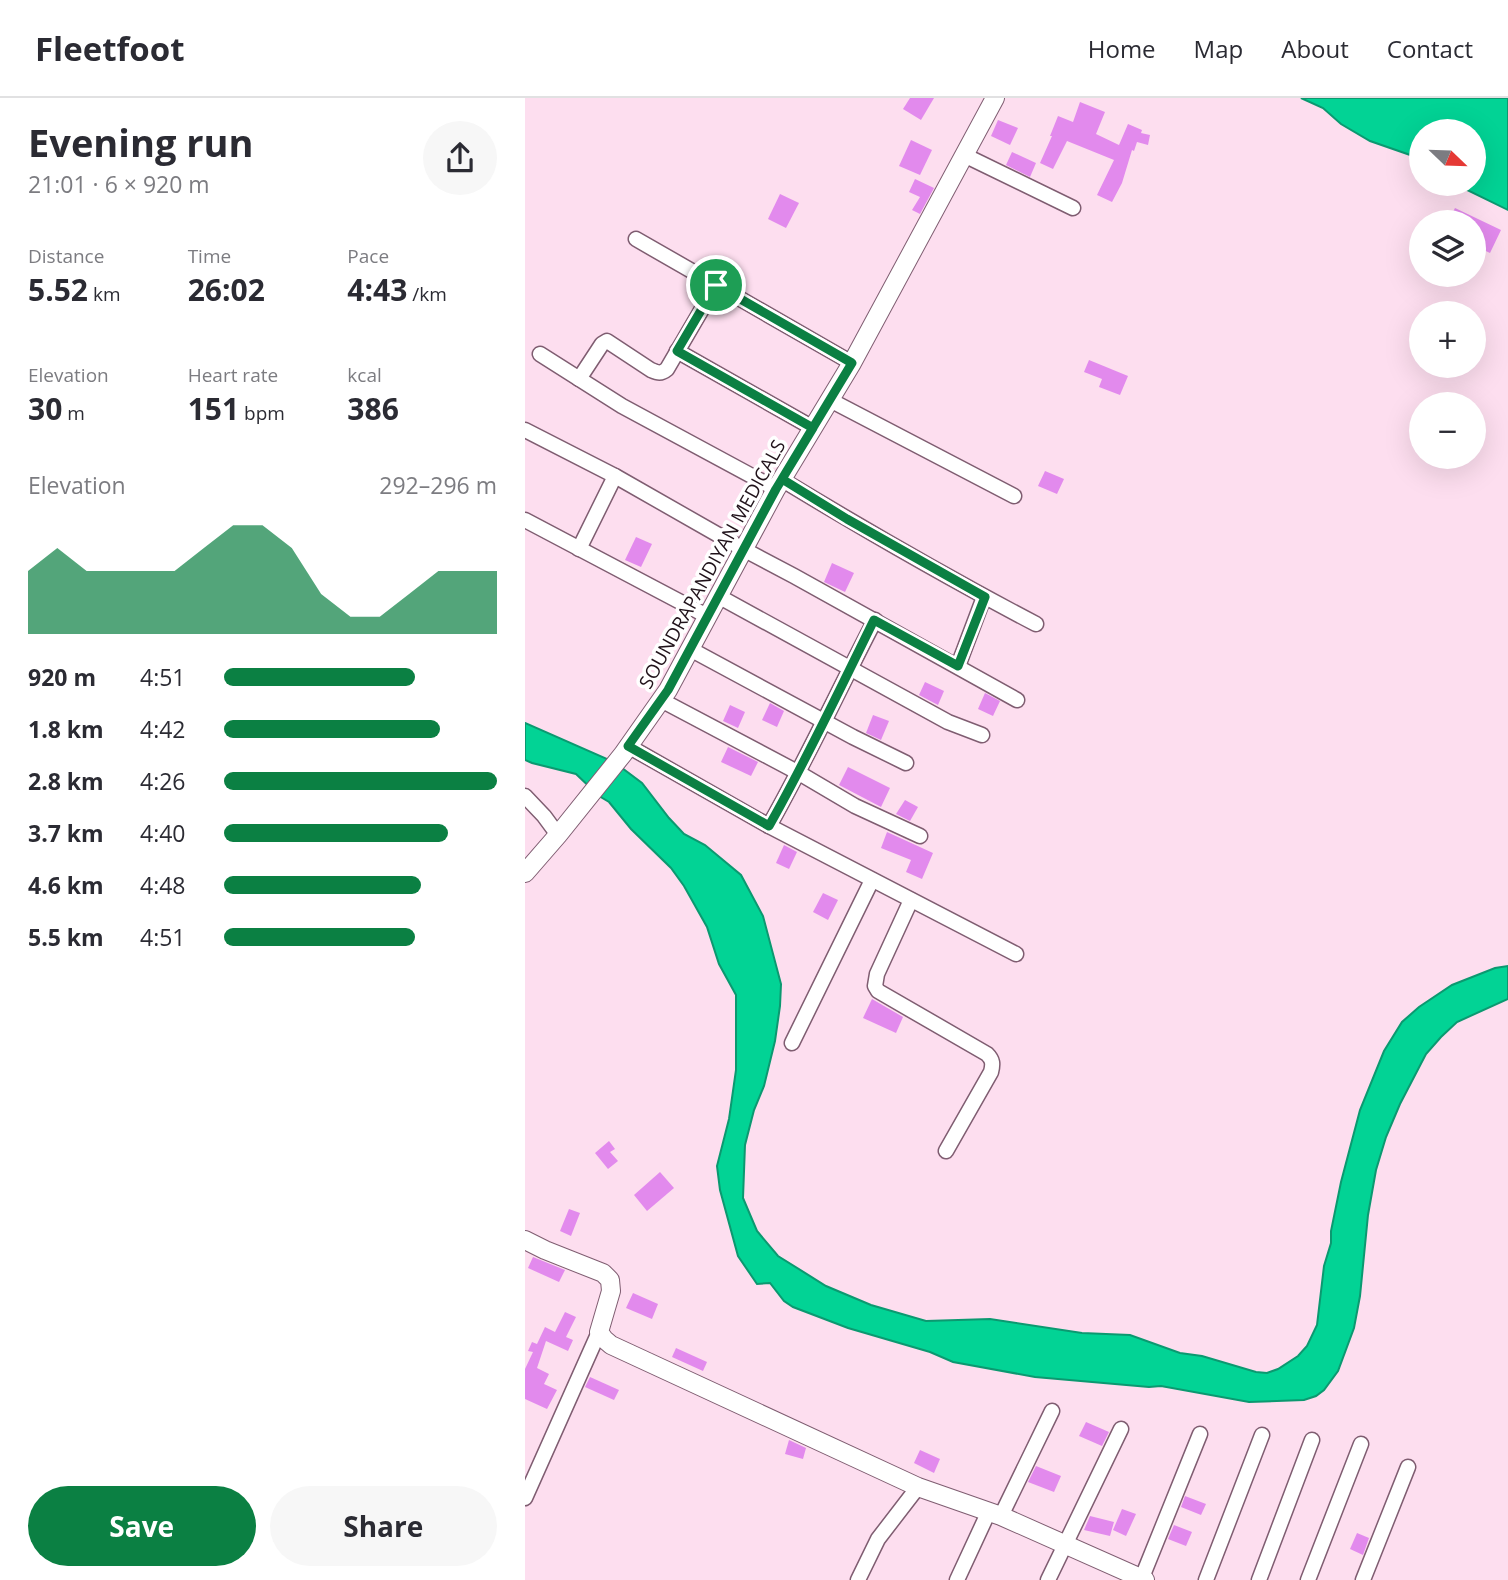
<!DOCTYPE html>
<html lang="en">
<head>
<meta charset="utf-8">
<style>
	:root { --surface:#fff; --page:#f7f7f7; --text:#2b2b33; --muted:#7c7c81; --line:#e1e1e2; --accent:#0b8043 }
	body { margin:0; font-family:"Open Sans",sans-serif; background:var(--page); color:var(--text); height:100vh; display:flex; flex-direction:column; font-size:26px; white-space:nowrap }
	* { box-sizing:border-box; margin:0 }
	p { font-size:23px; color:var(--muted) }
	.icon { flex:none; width:38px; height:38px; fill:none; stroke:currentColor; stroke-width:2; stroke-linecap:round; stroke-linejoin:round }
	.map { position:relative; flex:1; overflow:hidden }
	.side { display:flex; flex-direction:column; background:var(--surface); width:525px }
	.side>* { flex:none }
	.needle { width:46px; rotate:113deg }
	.tools { position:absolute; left:884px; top:21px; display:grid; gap:14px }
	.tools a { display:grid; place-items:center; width:77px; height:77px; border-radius:50%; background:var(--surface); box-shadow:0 7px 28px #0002; font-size:35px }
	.pin { position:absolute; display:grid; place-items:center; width:60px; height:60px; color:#fff; margin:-30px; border:4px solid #fff; border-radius:50%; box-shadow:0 2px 7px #0007 }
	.round { display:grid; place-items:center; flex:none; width:74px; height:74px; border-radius:37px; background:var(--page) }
	.summary { display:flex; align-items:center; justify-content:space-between; height:119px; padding:0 28px }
	h1 { font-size:38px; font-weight:700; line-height:52px }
	.stats { display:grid; grid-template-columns:repeat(3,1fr); gap:10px; height:119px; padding:7px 28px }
	.stats div { display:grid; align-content:center }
	.stats b { font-size:30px; font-weight:700 }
	.stats small { font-size:19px; font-weight:400 }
	.stats p { font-size:19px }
	.chart { height:196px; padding:14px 28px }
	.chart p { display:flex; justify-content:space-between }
	.chart svg { width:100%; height:126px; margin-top:7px; fill:var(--accent); opacity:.7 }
	.primary-button { display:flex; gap:14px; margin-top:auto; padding:14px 28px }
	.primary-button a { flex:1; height:80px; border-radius:42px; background:var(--accent); color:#fff; font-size:28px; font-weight:700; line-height:80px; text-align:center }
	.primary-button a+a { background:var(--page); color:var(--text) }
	ul { padding:0 28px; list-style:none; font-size:23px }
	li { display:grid; grid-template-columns:112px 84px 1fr; align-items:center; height:52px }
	li i { height:18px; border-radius:9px; background:var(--accent) }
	header { display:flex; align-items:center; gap:42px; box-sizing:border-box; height:98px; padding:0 35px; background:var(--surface); border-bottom:2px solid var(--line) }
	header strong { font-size:33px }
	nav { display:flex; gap:38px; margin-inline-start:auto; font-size:24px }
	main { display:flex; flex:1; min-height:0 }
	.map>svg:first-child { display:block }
</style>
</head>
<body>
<header>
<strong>Fleetfoot</strong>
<nav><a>Home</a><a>Map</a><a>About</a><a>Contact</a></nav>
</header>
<main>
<section class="side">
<div class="summary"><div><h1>Evening run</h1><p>21:01 · 6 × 920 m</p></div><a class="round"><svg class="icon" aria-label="share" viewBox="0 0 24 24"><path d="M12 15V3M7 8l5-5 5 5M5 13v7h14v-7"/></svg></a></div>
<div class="stats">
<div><p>Distance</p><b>5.52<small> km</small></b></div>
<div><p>Time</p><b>26:02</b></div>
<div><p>Pace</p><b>4:43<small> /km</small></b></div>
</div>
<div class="stats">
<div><p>Elevation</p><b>30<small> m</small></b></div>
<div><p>Heart rate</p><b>151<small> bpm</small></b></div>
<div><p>kcal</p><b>386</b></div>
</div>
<div class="chart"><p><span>Elevation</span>292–296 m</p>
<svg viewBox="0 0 160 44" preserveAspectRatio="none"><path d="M0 44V22L10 14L20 22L30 22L40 22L50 22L60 14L70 6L80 6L90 14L100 30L110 38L120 38L130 30L140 22L150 22L160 22V44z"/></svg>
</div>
<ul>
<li><b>920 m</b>4:51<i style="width:70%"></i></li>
<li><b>1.8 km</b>4:42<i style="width:79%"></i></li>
<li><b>2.8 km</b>4:26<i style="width:100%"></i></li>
<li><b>3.7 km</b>4:40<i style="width:82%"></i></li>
<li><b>4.6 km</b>4:48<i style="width:72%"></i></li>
<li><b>5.5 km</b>4:51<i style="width:70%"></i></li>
</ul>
<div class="primary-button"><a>Save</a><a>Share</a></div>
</section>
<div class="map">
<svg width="983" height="1482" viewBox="0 0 983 1482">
	<rect width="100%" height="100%" fill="#fddeef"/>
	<g fill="#02d395" stroke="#0b9970" stroke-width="2">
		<polygon points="776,0 983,0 983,112 930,86 948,86 948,33 896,33 896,63 888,58 845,43 816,26 798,10"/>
		<polygon points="0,625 89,664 117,685 144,720 159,736 180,747 216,777 238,818 256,886 255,908 250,943 239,988 229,1012 220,1047 218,1100 232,1133 253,1158 301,1188 346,1207 401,1223 465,1221 557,1235 605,1237 655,1255 677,1258 731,1274 742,1275 753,1271 773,1258 782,1248 792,1227 799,1168 806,1145 806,1133 816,1084 835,1012 859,953 877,924 894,909 927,887 970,870 983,868 983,901 932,924 916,939 901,956 875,1006 861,1039 851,1072 843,1117 835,1198 829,1230 813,1273 799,1292 791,1298 779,1302 724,1304 636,1288 624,1289 510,1279 428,1264 405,1254 323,1230 268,1209 259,1203 245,1185 232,1186 213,1158 195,1092 192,1068 204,1021 211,972 211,897 194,866 182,829 159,788 146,770 106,731 84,704 74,698 51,676 7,665 0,662"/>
	</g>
	<g fill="#e28aed">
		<polygon points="385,0 409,0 396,22 378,11"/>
		<polygon points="555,4 580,14 571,36 594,47 603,26 617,32 616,35 625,37 623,47 612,44 609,53 607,52 597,85 587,104 572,97 589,62 542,43 528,71 515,65 527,38 525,38 533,18 548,24"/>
		<polygon points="473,22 493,30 485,47 466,38"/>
		<polygon points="386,42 407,52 395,77 374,68"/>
		<polygon points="487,54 511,65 505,79 481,67"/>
		<polygon points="390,81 409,90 395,116 387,112 395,99 384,94"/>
		<polygon points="255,96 274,105 261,130 243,121"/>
		<polygon points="930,110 976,132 965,155 948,147 948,124 923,124"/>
		<polygon points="564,262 603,278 595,297 574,289 577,281 559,274"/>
		<polygon points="520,373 539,381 532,396 513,388"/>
		<polygon points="111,439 127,446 116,469 100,462"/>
		<polygon points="307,465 329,475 320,494 299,484"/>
		<polygon points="400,584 419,593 413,607 394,597"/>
		<polygon points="460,595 475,603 468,618 453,611"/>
		<polygon points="245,605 259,613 252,629 237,622"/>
		<polygon points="205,607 220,614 213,630 198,623"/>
		<polygon points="348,617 364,623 356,642 341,635"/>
		<polygon points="203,649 233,664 226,678 196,664"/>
		<polygon points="323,669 365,690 356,709 314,687"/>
		<polygon points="380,702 393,709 385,723 371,716"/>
		<polygon points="362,734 408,755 397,781 381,774 386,762 356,750"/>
		<polygon points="259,747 272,754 264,771 251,765"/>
		<polygon points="298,795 313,802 303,822 288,814"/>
		<polygon points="347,901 378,919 371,935 338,920"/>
		<polygon points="84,1043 90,1051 85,1054 93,1063 83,1071 70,1055"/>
		<polygon points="135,1074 149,1090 122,1113 109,1097"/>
		<polygon points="44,1111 55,1115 46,1138 35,1133"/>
		<polygon points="8,1159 40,1172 34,1184 3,1170"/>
		<polygon points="108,1195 133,1206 127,1221 101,1210"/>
		<polygon points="40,1214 51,1219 41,1239 48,1242 43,1253 21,1243 12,1270 24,1276 19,1286 32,1292 22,1311 0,1301 0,1271 8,1254 3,1253 7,1244 12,1246 20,1229 30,1234"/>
		<polygon points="151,1250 182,1264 178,1273 147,1259"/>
		<polygon points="65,1279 94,1292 89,1302 60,1289"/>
		<polygon points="561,1324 584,1334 577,1348 554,1338"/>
		<polygon points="264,1342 281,1350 278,1361 260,1356"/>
		<polygon points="395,1352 415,1361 409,1375 389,1365"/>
		<polygon points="511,1368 536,1378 529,1394 503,1384"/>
		<polygon points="660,1398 681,1406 676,1417 656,1409"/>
		<polygon points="597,1411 611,1416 601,1438 588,1432"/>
		<polygon points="565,1418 589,1424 585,1438 559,1432"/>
		<polygon points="649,1427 667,1434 661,1448 643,1441"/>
		<polygon points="832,1435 844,1440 838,1457 825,1451"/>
	</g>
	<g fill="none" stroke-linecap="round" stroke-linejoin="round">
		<g stroke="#7f5d71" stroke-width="17">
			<g id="minor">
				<polyline points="439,57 548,110"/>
				<polyline points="111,141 327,265"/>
				<polyline points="152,253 288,330"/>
				<polyline points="15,256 97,308 251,391"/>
				<path d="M54,281l23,-35 5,-3 44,29c7,3 10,4 16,-1l49,-84"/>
				<polyline points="305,302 489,398"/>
				<polyline points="0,332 90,378 218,451 269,478 492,602"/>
				<path d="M256,381c84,51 169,100 255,145"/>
				<polyline points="0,422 182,518"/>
				<polyline points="54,451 90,378"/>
				<polyline points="193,498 423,624 457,637"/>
				<polyline points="165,551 328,639 381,665"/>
				<polyline points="433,568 459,499"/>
				<polyline points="136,602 274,675 330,708 395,738"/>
				<polyline points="103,648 244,728 491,856"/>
				<polyline points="0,698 19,718 33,737"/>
				<path d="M244,728c38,-67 70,-137 106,-206"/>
				<path d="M386,802l-34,74 -2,12 3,5 109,63c6,6 6,10 4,18l-45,79"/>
				<polyline points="267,945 347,782"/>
				<polyline points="0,1400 74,1234"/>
				<polyline points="476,1418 527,1313"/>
				<polyline points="333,1482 353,1441 393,1389"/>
				<polyline points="432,1482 464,1413"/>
				<polyline points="523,1482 596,1331"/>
				<polyline points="616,1482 675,1336"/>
				<polyline points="681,1482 737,1337"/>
				<polyline points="734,1482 787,1342"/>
				<polyline points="783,1482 836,1346"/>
				<polyline points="838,1482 883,1369"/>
			</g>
		</g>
		<g stroke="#7f5d71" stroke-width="20">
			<g id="major">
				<polyline points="0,775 33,737 98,656 143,592 251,391 327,265 470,0"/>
				<polyline points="0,1142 20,1152 78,1175 85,1182 86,1193 74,1234 79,1241 86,1247 393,1389 476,1418 620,1482"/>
			</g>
		</g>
		<use href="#minor" stroke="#fff" stroke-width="14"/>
		<use href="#major" stroke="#fff" stroke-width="18"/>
	</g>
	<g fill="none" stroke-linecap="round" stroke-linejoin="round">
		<g stroke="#fff" stroke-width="14">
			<path id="route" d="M191,187l-39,66 136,77 -37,61 -108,201 -40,56 141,80c38,-67 71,-137 105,-206l84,46 27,-69 -138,-78 -65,-40 70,-116 -136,-78"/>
		</g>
		<use href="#route" stroke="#0b8043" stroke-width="9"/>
	</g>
	<g text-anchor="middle" stroke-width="7" stroke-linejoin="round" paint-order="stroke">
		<g font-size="19" fill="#20121a" stroke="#fff">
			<text transform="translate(187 466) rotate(-61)" y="7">SOUNDRAPANDIYAN MEDICALS</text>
		</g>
	</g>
</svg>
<div class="tools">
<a><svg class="needle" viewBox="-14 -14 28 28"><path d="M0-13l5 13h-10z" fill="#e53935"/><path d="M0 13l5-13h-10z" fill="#7c7c81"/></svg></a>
<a><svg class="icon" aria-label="layers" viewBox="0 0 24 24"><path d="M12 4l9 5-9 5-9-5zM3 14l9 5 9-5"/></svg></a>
<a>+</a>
<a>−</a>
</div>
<div class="pin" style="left:191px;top:187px;background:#1e9e55"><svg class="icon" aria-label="arrive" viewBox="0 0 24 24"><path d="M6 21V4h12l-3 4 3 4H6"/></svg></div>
</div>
</main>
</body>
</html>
